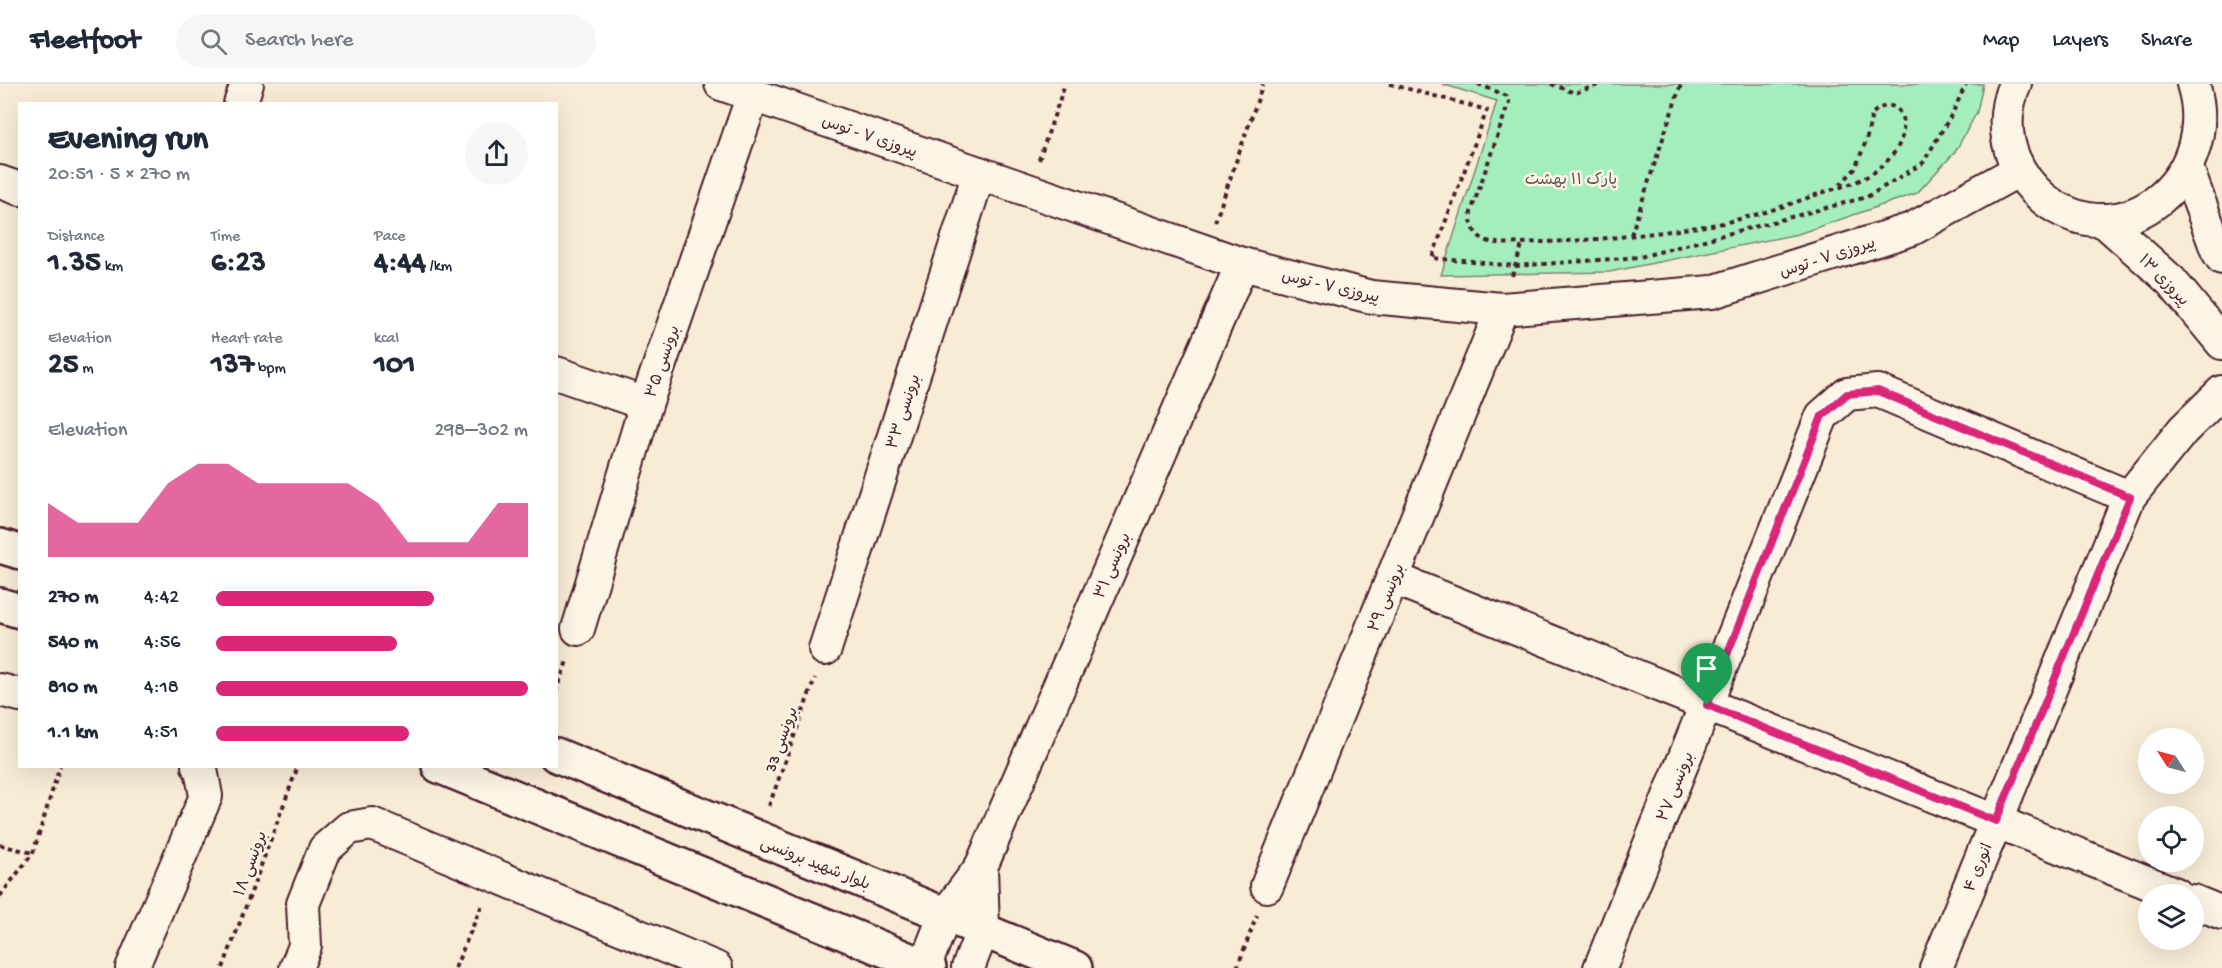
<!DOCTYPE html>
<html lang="en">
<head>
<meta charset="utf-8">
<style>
	:root { --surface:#fff; --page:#f6f6f7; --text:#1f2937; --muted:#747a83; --line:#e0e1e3; --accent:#db2777 }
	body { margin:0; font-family:"Gochi Hand","Playpen Sans Arabic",sans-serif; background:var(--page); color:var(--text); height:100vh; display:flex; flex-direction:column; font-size:22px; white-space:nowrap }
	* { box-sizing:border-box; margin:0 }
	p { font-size:20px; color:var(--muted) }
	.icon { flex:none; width:33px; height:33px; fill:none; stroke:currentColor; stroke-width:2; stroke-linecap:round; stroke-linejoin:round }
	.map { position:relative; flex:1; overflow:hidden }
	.side { position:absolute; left:18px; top:18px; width:540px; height:666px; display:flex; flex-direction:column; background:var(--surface); border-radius:0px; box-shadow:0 6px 24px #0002 }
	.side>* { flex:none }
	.needle { width:39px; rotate:306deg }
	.controls { position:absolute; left:2138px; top:644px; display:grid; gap:12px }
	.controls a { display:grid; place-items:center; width:66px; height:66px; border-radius:50%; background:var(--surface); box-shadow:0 6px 24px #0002; font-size:30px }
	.pin { position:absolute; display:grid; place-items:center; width:51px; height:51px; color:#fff; margin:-62px -26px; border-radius:50% 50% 50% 0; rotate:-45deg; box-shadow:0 0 6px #0007 }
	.pin .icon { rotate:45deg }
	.round { display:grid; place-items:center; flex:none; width:63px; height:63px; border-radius:32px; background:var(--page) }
	.headline { display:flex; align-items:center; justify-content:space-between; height:102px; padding:0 30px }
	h1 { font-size:33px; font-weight:800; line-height:45px }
	.metrics { display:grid; grid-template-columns:repeat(3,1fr); gap:9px; height:102px; padding:6px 30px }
	.metrics div { display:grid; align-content:center }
	.metrics b { font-size:30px; font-weight:800 }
	.metrics small { font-size:16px; font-weight:400 }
	.metrics p { font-size:16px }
	.chart { height:168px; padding:12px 30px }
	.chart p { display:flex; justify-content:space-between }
	.chart svg { width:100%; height:108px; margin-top:6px; fill:var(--accent); opacity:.7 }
	ul { padding:0 30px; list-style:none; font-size:20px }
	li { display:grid; grid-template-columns:96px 72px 1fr; align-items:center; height:45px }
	li i { height:15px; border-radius:8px; background:var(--accent) }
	header { display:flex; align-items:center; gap:36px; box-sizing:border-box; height:84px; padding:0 30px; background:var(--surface); border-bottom:2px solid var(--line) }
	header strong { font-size:28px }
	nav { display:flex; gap:33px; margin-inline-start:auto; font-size:21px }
	.search { width:420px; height:54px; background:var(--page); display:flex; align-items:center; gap:15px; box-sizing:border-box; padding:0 21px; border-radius:33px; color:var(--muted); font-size:22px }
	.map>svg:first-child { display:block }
</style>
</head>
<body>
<header>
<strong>Fleetfoot</strong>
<div class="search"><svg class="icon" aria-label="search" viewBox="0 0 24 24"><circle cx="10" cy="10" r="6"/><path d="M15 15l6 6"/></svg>Search here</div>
<nav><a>Map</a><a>Layers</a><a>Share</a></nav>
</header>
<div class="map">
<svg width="2222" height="884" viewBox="0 0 2222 884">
	<rect width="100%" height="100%" fill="#f9ecd7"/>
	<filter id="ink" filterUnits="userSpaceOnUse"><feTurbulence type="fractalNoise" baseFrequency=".0167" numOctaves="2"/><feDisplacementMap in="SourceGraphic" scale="12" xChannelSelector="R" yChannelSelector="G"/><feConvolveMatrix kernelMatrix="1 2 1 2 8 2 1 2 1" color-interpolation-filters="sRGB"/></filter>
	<g filter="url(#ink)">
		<polygon fill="#a4eebd" stroke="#778674" stroke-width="1.5" points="1442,0 1983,0 1977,28 1955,68 1917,109 1798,150 1609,188 1441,191 1497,17"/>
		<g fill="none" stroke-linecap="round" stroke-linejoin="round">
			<g stroke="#4a1f2b" stroke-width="36">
				<g id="minor">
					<polyline points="721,0 1242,180 1371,213 1502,225 1712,208 1912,145 2019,86"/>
					<path d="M2015,0c-11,24 -11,51 -1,75 7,16 17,29 30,40 80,62 178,-23 149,-115"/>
					<polyline points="240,20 247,0"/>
					<polyline points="2188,87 2217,166 2222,174"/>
					<polyline points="0,98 20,105"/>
					<polyline points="2103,136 2171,197 2222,259"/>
					<polyline points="556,289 646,320"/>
					<polyline points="1393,494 2176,810"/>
					<polyline points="578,545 646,320 753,11"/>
					<polyline points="825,565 979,89"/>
					<polyline points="0,606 20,611"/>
					<polyline points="1267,802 1502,225"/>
					<polyline points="2193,817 2222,829"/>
					<polyline points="132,884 206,712 201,685 198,682"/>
					<polyline points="296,884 305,862 303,820 325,765 349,744 372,740 716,884"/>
					<polyline points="924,884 945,831 981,783 1242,180"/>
					<polyline points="968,884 983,845 981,783"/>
					<polyline points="1600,884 1822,332 1847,310 1878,307 2129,413"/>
					<polyline points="1936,884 2129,413 2183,346 2222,308"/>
				</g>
			</g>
			<g stroke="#4a1f2b" stroke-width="38">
				<g id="tertiary">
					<polyline points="0,462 20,468"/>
					<polyline points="0,521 20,527"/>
					<polyline points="556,671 1075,884"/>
					<polyline points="439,682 929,884"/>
				</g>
			</g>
			<g stroke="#4a1f2b" stroke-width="4" stroke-dasharray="4.5 4.5" stroke-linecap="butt">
				<polyline points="1390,0 1487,26 1432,174 1515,182 1640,173 1867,113 1923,79 1953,28 1966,0"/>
				<path d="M1478,0l29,12 2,6 -38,110c-1,12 3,24 16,29 16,5 38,1 55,1 45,-1 91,-6 136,-12 16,-3 33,-4 49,-8 31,-7 62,-17 91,-28 16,-5 33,-9 48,-17 13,-7 29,-21 34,-35 10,-23 -4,-50 -28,-28l-6,27 -11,28 -17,18"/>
				<polyline points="1551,0 1575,9 1601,0"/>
				<polyline points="1039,76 1065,0"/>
				<polyline points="1215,138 1263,0"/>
				<polyline points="1631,151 1681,0"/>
				<polyline points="1512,192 1523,158"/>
				<polyline points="556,608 568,574"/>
				<polyline points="769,722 815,594"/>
				<polyline points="0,761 33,769"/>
				<polyline points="0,812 33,769 60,682"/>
				<polyline points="223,884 298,682"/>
				<polyline points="455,884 482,821"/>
				<polyline points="1237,884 1257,831"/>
			</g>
			<use href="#minor" stroke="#fcf5e5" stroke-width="32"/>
			<use href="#tertiary" stroke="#fcf5e5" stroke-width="33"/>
		</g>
	</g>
	<g fill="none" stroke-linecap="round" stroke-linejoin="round" filter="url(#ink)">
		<g stroke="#fff" stroke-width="12">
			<polygon id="route" points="1878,307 2130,413 1996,737 1707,621 1822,332 1847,310"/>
		</g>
		<use href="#route" stroke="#db2777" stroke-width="8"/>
	</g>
	<g text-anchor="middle" stroke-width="5" stroke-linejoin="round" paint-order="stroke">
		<g font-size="16" fill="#4a1f2b" stroke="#fcf5e5">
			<text transform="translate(870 51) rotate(19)" y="6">پیروزی ۷ - توس</text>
			<text transform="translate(1827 172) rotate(-18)" y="6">پیروزی ۷ - توس</text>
			<text transform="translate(2165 195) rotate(46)" y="6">پیروزی ۱۳</text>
			<text transform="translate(1331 201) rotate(13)" y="6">پیروزی ۷ - توس</text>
			<text transform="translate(661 277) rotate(-71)" y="6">برونسی ۳۵</text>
			<text transform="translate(902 327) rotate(-72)" y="6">برونسی ۳۳</text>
			<text transform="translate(1111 481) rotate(-67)" y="6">برونسی ۳۱</text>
			<text transform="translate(1385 513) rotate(-68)" y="6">برونسی ۲۹</text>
			<text transform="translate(780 655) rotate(-70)" y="6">برونسی 33</text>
			<text transform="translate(1674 702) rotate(-68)" y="6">برونسی ۲۷</text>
			<text transform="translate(816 778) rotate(22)" y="6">بلوار شهید برونسی</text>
			<text transform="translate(249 779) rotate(-70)" y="6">برونسی ۱۸</text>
			<text transform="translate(1977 783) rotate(-68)" y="6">انوری ۴</text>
		</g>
		<g font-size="16" fill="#605350" stroke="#fcf5e5">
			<text x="1571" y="100">پارک ۱۱ بهشت</text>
		</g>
	</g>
</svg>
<div class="controls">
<a><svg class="needle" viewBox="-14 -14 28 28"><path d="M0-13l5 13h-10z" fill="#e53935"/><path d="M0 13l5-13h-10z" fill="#747a83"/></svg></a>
<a><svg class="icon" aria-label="locate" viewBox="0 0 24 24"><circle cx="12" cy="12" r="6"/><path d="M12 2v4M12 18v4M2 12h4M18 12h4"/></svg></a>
<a><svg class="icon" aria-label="layers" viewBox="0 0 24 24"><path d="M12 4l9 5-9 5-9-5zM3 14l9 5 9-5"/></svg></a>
</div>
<div class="pin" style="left:1707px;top:621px;background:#1e9e55"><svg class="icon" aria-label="arrive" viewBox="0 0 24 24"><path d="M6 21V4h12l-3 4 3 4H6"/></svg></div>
<section class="side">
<div class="headline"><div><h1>Evening run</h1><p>20:51 · 5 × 270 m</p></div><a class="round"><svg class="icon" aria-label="share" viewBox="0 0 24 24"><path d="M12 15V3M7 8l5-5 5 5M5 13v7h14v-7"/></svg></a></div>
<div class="metrics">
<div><p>Distance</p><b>1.35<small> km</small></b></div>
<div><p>Time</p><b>6:23</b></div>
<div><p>Pace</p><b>4:44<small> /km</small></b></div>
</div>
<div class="metrics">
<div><p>Elevation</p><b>25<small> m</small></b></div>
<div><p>Heart rate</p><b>137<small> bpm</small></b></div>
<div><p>kcal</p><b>101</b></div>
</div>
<div class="chart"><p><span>Elevation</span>298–302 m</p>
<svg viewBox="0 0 160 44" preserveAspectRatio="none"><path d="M0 44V22L10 30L20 30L30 30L40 14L50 6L60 6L70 14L80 14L90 14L100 14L110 22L120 38L130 38L140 38L150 22L160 22V44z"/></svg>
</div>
<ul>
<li><b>270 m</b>4:42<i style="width:70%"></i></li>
<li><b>540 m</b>4:56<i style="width:58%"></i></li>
<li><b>810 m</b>4:18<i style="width:100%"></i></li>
<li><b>1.1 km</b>4:51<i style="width:62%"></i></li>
</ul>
</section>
</div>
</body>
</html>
